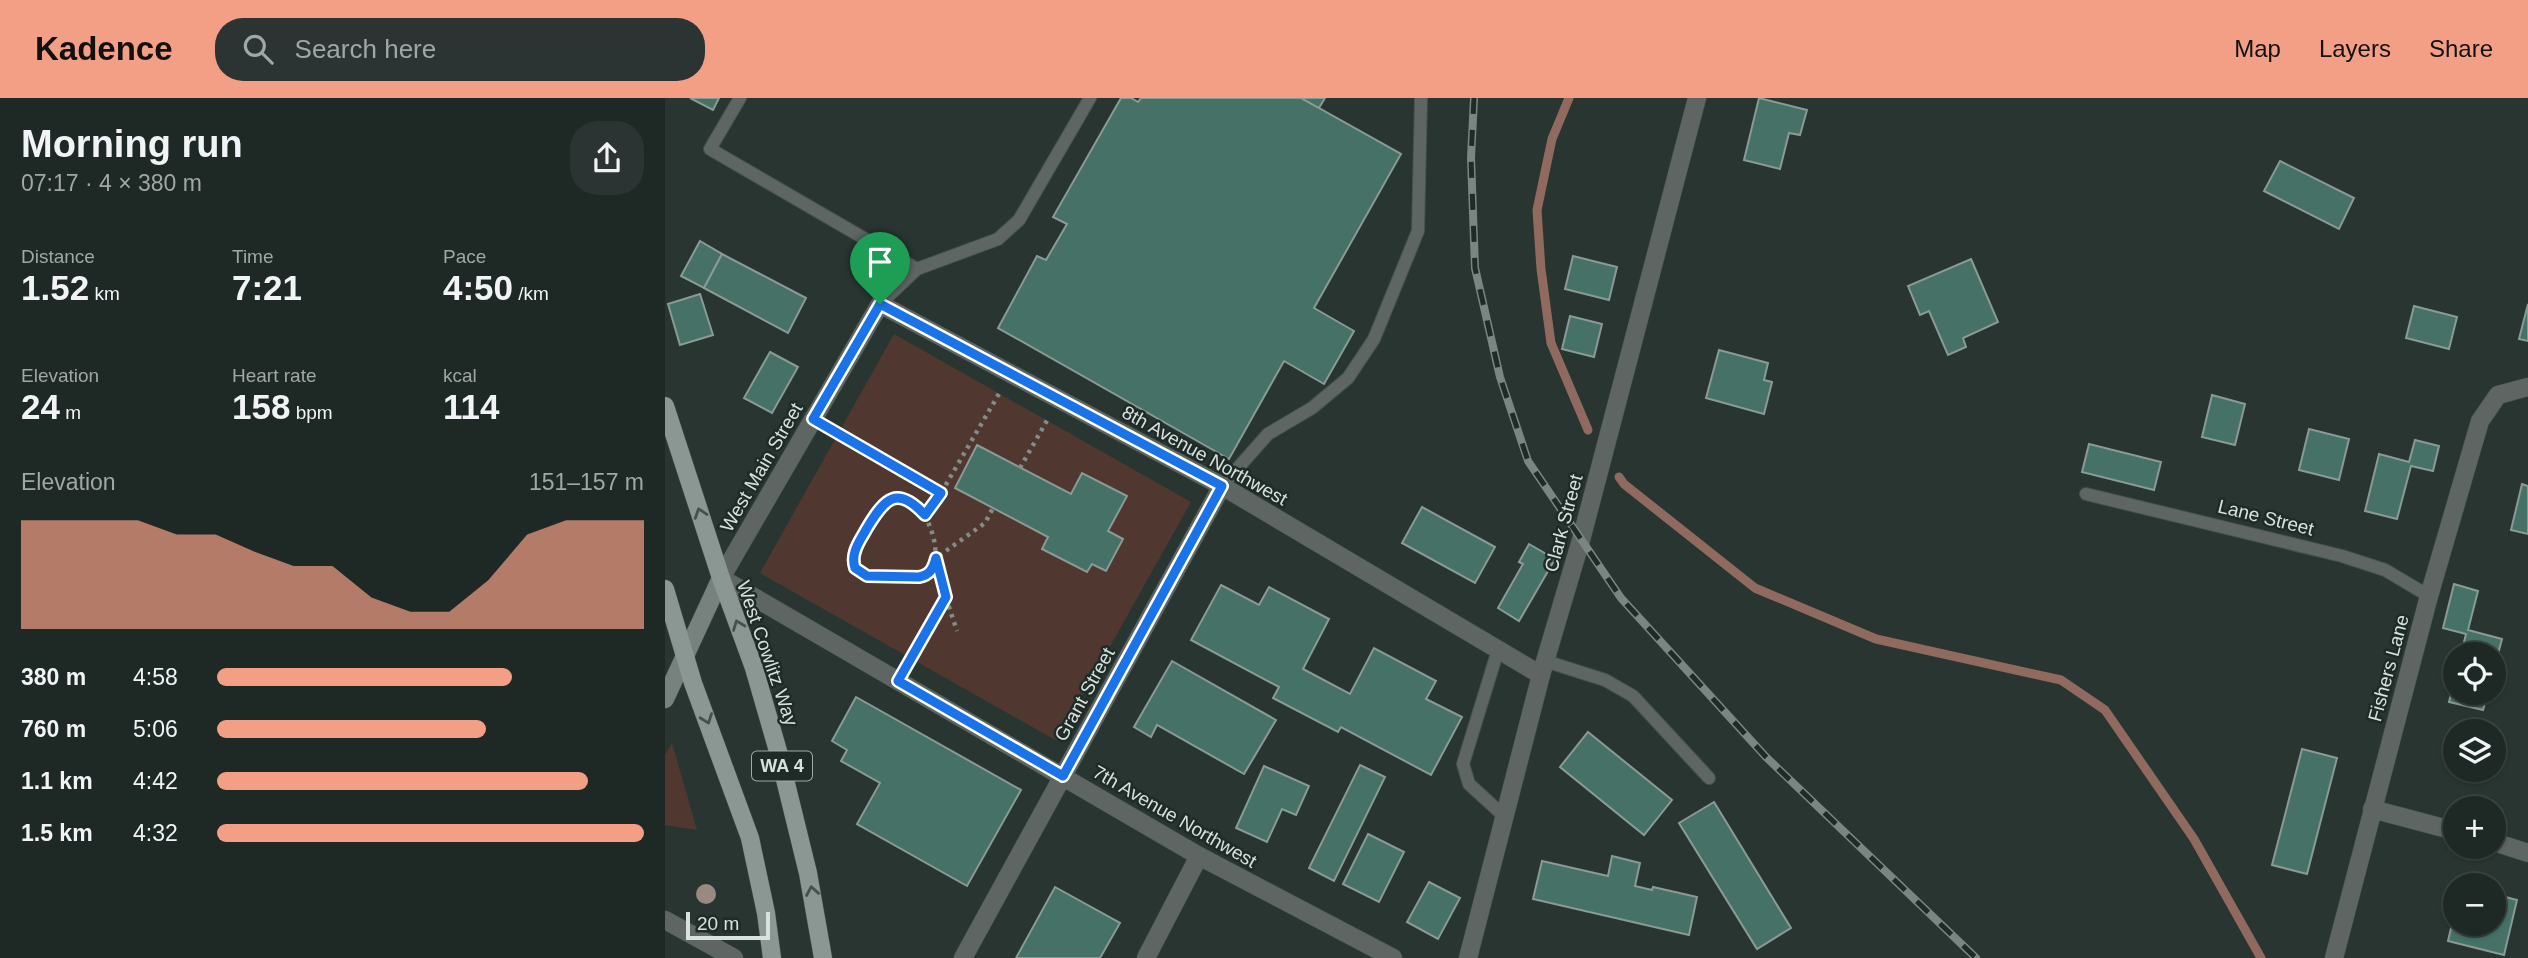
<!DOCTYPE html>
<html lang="en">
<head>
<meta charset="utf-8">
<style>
	:root { --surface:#1e2825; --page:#2b3432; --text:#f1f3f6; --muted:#a1a6a7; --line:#3c4442; --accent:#f39f85 }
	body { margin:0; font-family:Helvetica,sans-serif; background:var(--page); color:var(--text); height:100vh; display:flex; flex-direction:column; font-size:26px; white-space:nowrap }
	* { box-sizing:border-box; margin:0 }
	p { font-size:23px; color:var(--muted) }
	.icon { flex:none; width:38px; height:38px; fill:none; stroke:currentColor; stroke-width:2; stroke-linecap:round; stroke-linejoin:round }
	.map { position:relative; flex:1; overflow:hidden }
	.panel { display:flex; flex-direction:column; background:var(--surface); width:665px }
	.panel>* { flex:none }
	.controls { position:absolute; left:1778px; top:544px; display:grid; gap:14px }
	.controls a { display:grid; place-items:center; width:63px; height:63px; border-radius:50%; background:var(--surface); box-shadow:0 2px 5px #0004,0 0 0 2px var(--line); font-size:35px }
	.scale { position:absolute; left:21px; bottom:18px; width:84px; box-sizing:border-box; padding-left:7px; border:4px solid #d9e1df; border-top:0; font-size:19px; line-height:24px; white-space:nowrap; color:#d9e1df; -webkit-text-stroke:5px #1e2b27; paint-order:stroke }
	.pin { position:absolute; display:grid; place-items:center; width:60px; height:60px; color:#fff; margin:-72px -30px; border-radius:50% 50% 50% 0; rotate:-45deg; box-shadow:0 0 7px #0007 }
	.pin .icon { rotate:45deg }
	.round { display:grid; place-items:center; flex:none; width:74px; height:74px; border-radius:28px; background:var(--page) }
	.headline { display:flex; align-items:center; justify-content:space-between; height:119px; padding:0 21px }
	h1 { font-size:38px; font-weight:800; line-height:52px }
	.metrics { display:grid; grid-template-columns:repeat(3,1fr); gap:10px; height:119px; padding:7px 21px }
	.metrics div { display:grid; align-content:center }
	.metrics b { font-size:35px; font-weight:800 }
	.metrics small { font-size:19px; font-weight:400 }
	.metrics p { font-size:19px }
	.chart { height:196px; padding:14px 21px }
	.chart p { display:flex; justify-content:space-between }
	.chart svg { width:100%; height:126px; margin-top:7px; fill:var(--accent); opacity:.7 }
	ul { padding:0 21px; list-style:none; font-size:23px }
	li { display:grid; grid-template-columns:112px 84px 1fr; align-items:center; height:52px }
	li i { height:18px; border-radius:9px; background:var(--accent) }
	header { display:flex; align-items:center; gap:42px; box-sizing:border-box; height:98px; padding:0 35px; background:var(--accent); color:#111 }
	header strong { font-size:33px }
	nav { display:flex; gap:38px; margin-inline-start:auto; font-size:24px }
	.search { width:490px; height:63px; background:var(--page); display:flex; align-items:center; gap:18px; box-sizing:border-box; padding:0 24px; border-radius:28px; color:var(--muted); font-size:26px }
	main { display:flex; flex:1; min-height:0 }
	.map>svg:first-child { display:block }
</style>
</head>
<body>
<header>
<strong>Kadence</strong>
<div class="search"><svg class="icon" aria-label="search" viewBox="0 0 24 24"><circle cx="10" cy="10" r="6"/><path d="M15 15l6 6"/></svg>Search here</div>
<nav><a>Map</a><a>Layers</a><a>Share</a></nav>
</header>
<main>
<section class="panel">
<div class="headline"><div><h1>Morning run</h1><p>07:17 · 4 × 380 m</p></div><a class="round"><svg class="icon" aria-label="share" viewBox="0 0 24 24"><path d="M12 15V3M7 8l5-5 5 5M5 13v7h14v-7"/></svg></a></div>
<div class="metrics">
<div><p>Distance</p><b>1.52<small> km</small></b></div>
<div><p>Time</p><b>7:21</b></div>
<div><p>Pace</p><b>4:50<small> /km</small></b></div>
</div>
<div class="metrics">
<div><p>Elevation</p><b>24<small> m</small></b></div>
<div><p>Heart rate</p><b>158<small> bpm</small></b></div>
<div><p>kcal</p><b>114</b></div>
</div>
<div class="chart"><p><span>Elevation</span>151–157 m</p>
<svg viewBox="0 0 160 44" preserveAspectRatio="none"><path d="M0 44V6L10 6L20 6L30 6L40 11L50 11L60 17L70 22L80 22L90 33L100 38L110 38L120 27L130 11L140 6L150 6L160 6V44z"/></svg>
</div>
<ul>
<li><b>380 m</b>4:58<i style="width:69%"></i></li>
<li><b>760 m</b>5:06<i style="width:63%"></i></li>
<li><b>1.1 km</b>4:42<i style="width:87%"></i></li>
<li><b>1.5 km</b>4:32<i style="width:100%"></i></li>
</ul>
</section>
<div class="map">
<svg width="1863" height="860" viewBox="0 0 1863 860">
	<rect width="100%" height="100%" fill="#283531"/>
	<g fill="#503831">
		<polygon points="229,236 526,404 392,643 95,475"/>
		<polygon points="7,645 32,732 0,727 0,657"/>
	</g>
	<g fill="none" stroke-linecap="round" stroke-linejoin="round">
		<g stroke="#916a5f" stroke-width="9">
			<polyline points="904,0 887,41 872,112 876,171 886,245 923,332"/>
			<polyline points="954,379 959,386 1090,490 1211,541 1396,582 1440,612 1529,741 1596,860"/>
		</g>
	</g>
	<g fill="#457166" stroke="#8a9a95" stroke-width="2">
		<polygon points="25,0 54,0 48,12"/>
		<polygon points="456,0 466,0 473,4 476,0 636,0 736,56 649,210 689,233 659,286 619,263 564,361 333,230 372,158 381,162 402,126 388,119"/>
		<polygon points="636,0 660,0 654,10"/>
		<polygon points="1094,0 1142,12 1135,37 1124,35 1115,71 1079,62"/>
		<polygon points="1615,63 1689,100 1674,131 1599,93"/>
		<polygon points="35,143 57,156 39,190 16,178"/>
		<polygon points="57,156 141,200 123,235 39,190"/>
		<polygon points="908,158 952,169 944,202 900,191"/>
		<polygon points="1306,161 1333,224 1298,240 1301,249 1283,257 1264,213 1255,217 1243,188"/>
		<polygon points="35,196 48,237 15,247 3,206"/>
		<polygon points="1863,206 1863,243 1854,241"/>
		<polygon points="1749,208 1792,219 1784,251 1741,240"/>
		<polygon points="905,218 937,226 929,259 897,251"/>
		<polygon points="1054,252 1103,265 1099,282 1107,284 1099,316 1041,300"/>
		<polygon points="105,254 133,269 107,315 79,300"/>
		<polygon points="1547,297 1580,306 1570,347 1537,339"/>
		<polygon points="1644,331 1684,341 1674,382 1634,372"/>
		<polygon points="1750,342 1774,348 1768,373 1746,368 1732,421 1700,413 1714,356 1744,364"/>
		<polygon points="1424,346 1496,364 1489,392 1417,374"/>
		<polygon points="312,347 406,396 417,375 462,398 443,433 458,441 441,473 427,466 422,474 377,451 383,439 290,390"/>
		<polygon points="1857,386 1863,388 1863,436 1846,432"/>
		<polygon points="757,409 830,449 810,485 737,445"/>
		<polygon points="864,446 890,461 854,523 833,510 858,466 854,464"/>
		<polygon points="1789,486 1813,493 1803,532 1837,541 1829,571 1829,556 1796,556 1801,536 1778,530"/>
		<polygon points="556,487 594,507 604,489 664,521 638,571 685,596 709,550 771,583 761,601 797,619 766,677 676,629 673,634 608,600 614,589 526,542"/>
		<polygon points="507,563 611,622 579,676 492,627 486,639 469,629"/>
		<polygon points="1790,580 1790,595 1823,595 1818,612 1784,604"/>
		<polygon points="191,599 356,692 302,788 192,726 215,685 176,663 182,652 167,643"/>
		<polygon points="923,634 1007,702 979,737 895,669"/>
		<polygon points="1637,651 1672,660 1642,776 1607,767"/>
		<polygon points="695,667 720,679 669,783 644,770"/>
		<polygon points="599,668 644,688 631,717 617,711 602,744 571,730"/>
		<polygon points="1049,704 1126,830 1092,851 1014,725"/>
		<polygon points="703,736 739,754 714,804 678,786"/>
		<polygon points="947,758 975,765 970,788 987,792 988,789 1032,799 1024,837 868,801 877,763 943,778"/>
		<polygon points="764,784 795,800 773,841 742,824"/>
		<polygon points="390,789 455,825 435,860 351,860"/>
		<polygon points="1829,796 1852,802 1839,857 1783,843 1790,813 1790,826 1829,826"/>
	</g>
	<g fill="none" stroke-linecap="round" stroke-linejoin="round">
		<g stroke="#44514d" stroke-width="14">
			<g id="lane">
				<polyline points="75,0 45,51 252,171 333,141 354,122 425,0"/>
				<polyline points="215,206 252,171"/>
				<polyline points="557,388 603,336 647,310 683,280 709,241 753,133 756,0"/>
				<polyline points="1421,396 1677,458 1720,472 1764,498"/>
				<polyline points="833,552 798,666 804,686 839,718"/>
				<polyline points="880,563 940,582 968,598 1044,680"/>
			</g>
		</g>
		<g stroke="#44514d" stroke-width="19">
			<g id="street">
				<polyline points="1707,711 1790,733"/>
				<polyline points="1829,744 1863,755"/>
				<polyline points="0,822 69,860"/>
				<polyline points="298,860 557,388"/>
				<polyline points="481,860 534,758"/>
				<polyline points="728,860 534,758 56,480 215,206 557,388 876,577"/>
				<polyline points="803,860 876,577 916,442 1032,0"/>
				<polyline points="1669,860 1764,498 1815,323 1833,297 1863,289"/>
			</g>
		</g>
		<g stroke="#44514d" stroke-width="19">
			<polyline id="secondary" points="0,601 56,480"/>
		</g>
		<g stroke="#44514d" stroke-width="19">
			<g id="primary">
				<polyline points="0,308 56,480 89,570 113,653 143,775 158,860"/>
				<polyline points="0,491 28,585 85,740 101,815 107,860"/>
			</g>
		</g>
		<g stroke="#828c89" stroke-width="4.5" stroke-dasharray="3.5 5" stroke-linecap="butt">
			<polyline points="166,332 276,395 335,294"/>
			<polyline points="355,370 384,319"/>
			<path d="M260,417c9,20 17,42 2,60h-60l-12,-7c-5,-15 5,-27 13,-40 17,-30 29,-43 57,-13l16,-22"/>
			<polyline points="281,500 292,533"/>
			<polyline points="244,564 281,499 271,460 320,425 328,410"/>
		</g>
		<use href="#lane" stroke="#5f6563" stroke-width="12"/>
		<use href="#street" stroke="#5f6563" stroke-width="18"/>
		<use href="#secondary" stroke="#77817e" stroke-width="18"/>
		<use href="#primary" stroke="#8a9793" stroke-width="18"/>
		<g stroke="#7b8582" stroke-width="8">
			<polyline id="rail" points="809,0 806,60 810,170 835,279 863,363 956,500 1101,659 1311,860"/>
		</g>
		<use href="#rail" stroke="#1e2b27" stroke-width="5" stroke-dasharray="16" stroke-linecap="butt"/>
	</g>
	<circle fill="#998980" cx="41" cy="796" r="10"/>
	<defs><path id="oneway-chevron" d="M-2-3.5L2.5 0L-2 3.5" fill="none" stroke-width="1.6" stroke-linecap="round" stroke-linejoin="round" transform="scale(1.75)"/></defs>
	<g stroke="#44514d">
		<use href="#oneway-chevron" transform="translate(35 415) rotate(-108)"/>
		<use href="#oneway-chevron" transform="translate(73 527) rotate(-111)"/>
		<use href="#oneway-chevron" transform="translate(42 621) rotate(70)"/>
		<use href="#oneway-chevron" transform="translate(147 793) rotate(-100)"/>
	</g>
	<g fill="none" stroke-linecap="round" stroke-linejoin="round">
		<g stroke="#fff" stroke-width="14">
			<path id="route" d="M215,206l342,182 -159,290 -165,-95 48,-84 -10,-39c-3,11 -6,17 -17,19l-52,-1 -12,-8c-5,-15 5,-27 12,-40 18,-30 30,-43 58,-13l16,-22 -128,-74z"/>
		</g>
		<use href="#route" stroke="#1a73e8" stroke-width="9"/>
	</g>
	<g text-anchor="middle" stroke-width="5" stroke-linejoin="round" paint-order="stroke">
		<rect fill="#1e2b27" stroke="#a1aaa8" stroke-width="2" x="87" y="653.5" width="60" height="29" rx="5"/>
		<g font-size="18" font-weight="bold" fill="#d9e1df">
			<text x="117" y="674">WA 4</text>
		</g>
		<g font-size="19" fill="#d9e1df" stroke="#1e2b27">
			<text transform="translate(540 357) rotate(29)" y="7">8th Avenue Northwest</text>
			<text transform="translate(96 369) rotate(-60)" y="7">West Main Street</text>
			<text transform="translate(1601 419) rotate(14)" y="7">Lane Street</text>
			<text transform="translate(898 425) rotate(-75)" y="7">Clark Street</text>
			<text transform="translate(103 555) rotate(71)" y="7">West Cowlitz Way</text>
			<text transform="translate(1723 570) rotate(-75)" y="7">Fishers Lane</text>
			<text transform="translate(419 596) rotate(-61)" y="7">Grant Street</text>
			<text transform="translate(510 718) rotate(30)" y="7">7th Avenue Northwest</text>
		</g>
	</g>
</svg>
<div class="controls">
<a><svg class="icon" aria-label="locate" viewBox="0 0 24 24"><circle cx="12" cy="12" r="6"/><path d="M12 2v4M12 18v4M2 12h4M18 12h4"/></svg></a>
<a><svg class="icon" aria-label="layers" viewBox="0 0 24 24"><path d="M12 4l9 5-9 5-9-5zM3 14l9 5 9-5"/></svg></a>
<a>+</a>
<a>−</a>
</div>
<div class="scale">20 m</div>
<div class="pin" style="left:215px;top:206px;background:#1e9e55"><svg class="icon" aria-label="arrive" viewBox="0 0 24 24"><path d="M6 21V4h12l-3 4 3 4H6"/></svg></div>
</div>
</main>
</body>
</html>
